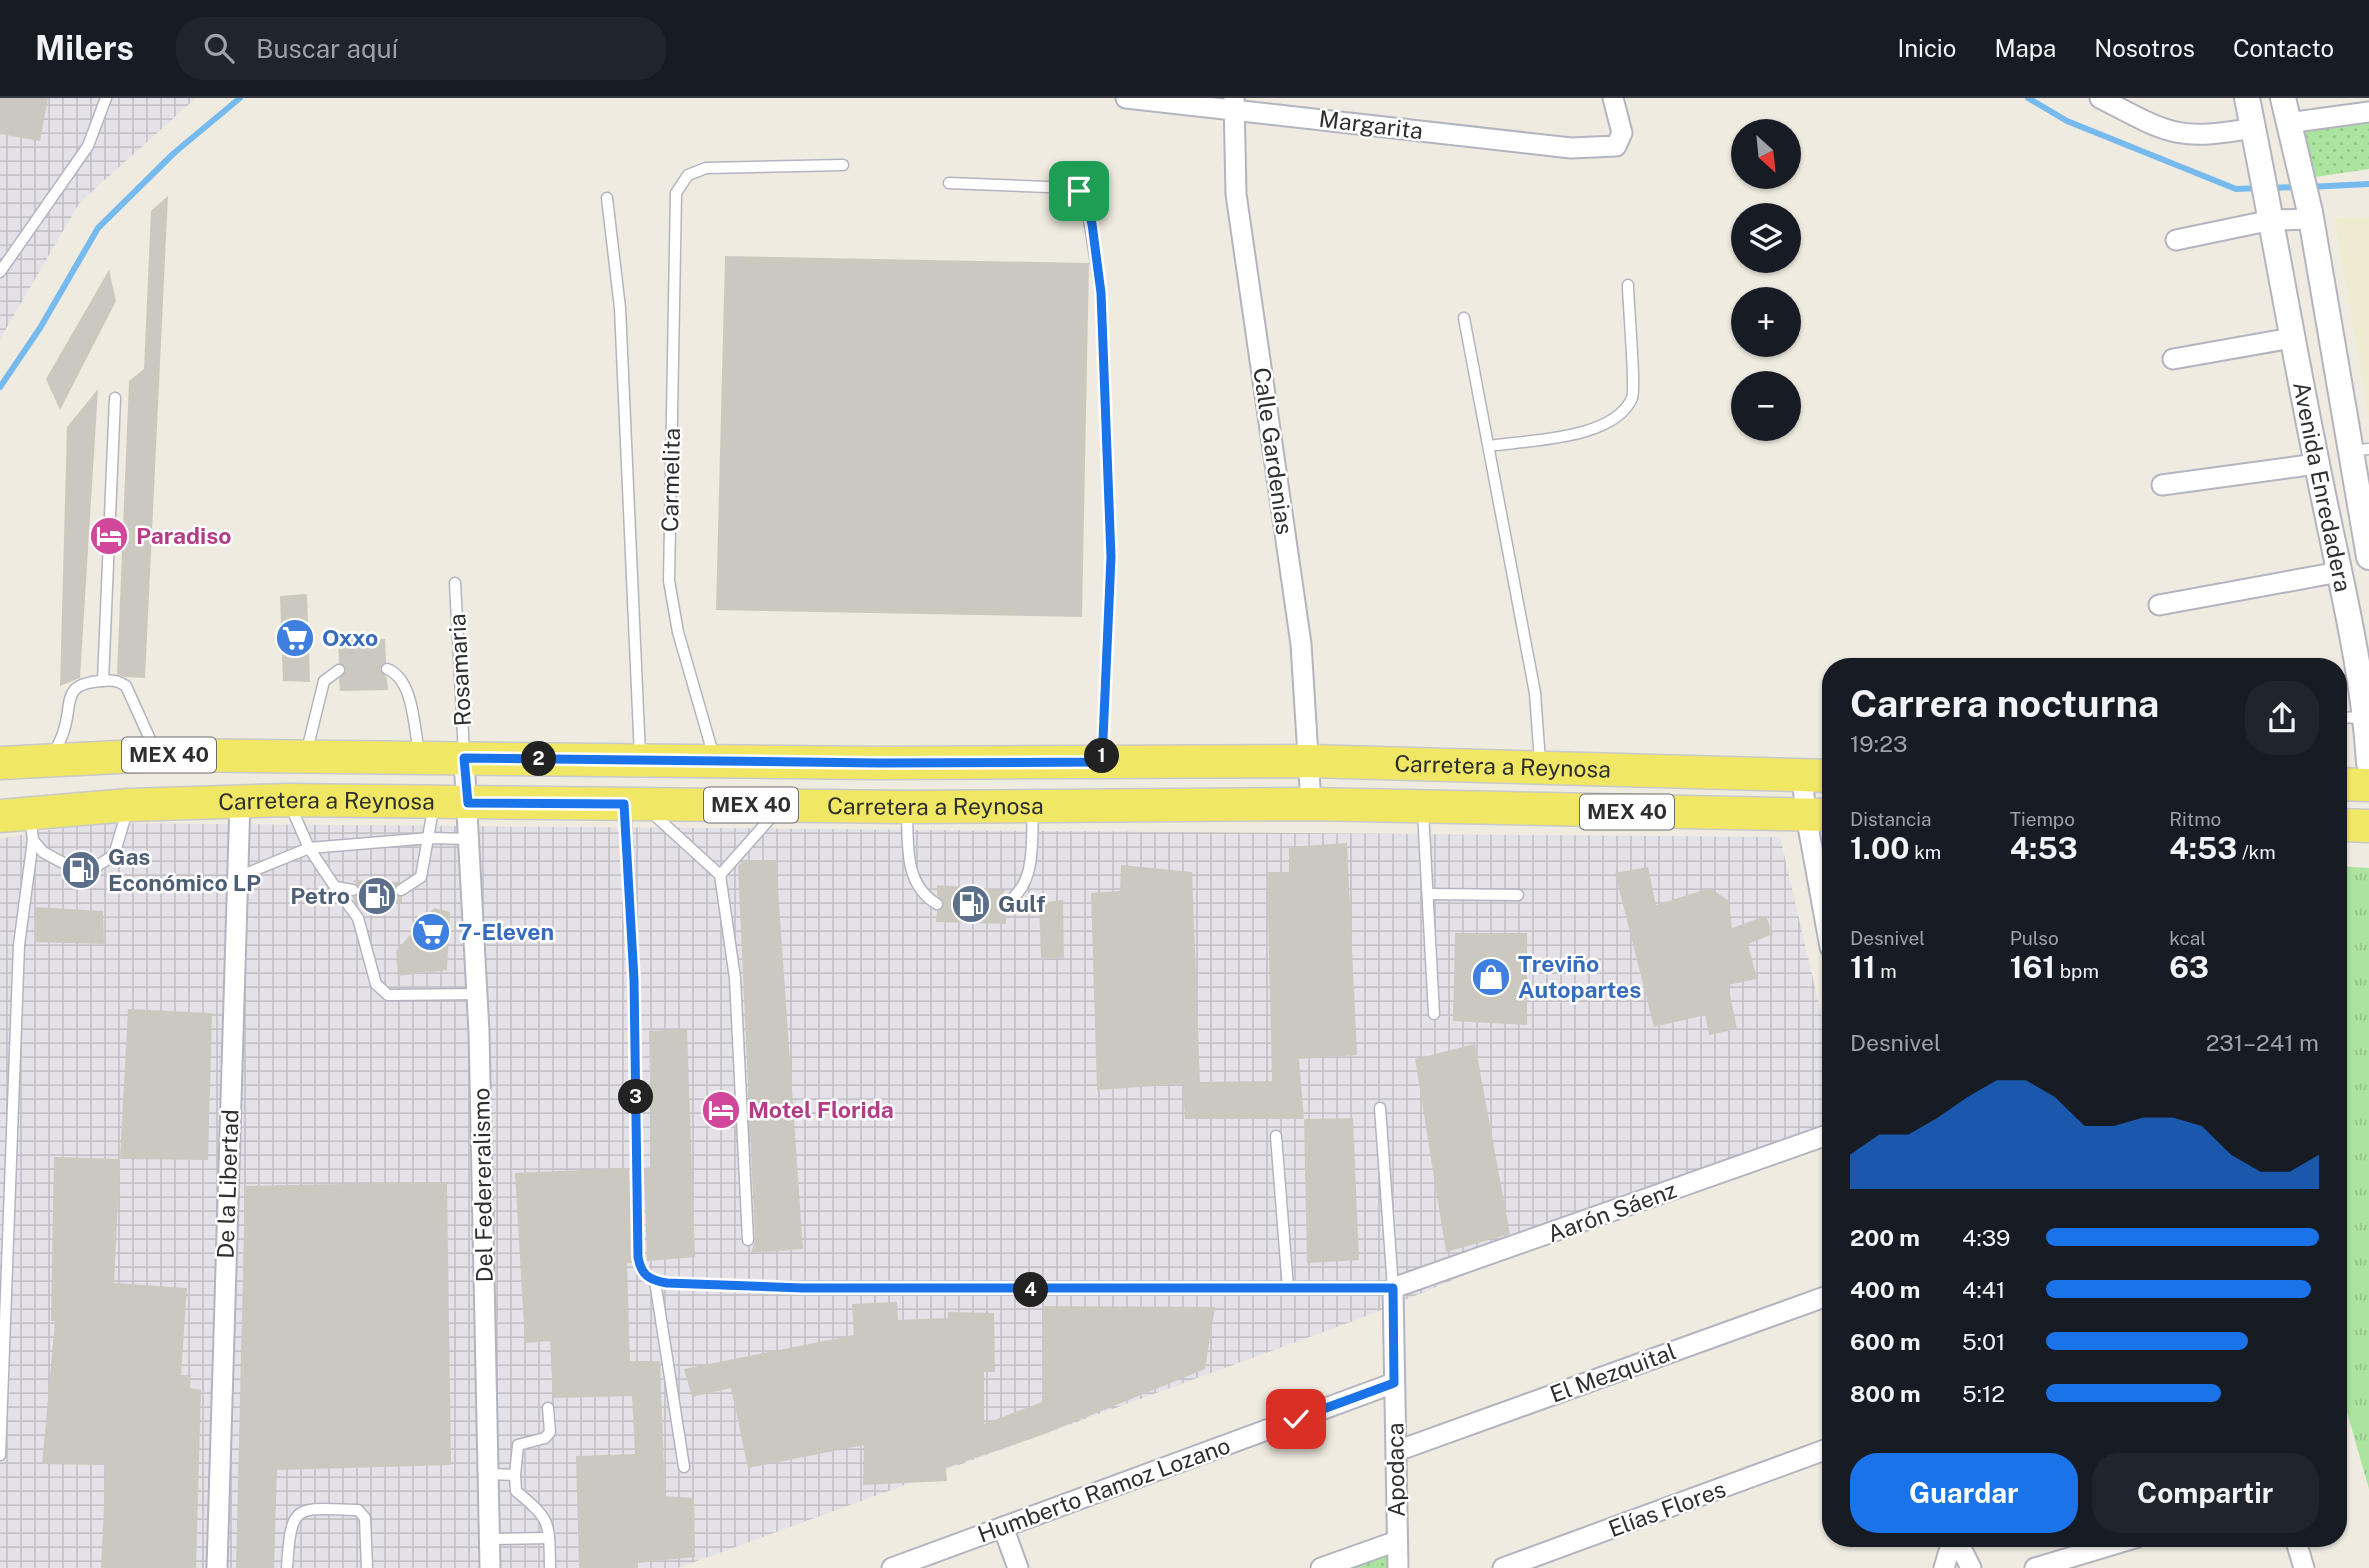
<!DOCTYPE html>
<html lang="es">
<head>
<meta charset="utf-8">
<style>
	:root { --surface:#171b24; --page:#20242c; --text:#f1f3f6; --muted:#9ea1a6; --line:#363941; --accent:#1a73e8 }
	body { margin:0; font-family:"Public Sans",sans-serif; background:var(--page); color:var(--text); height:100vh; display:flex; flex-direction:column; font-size:26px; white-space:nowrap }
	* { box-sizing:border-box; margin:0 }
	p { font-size:23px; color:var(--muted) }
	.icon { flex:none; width:38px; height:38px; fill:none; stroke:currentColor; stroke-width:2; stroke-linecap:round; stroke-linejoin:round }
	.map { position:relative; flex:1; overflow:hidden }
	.details { position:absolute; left:1822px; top:560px; width:525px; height:889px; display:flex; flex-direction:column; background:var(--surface); border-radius:28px; box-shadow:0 2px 5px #0004 }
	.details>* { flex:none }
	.needle { width:46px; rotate:153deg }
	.fabs { position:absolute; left:1731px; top:21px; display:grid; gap:14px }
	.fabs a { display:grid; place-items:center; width:70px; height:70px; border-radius:50%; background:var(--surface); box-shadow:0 2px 5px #0004; font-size:35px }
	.pin { position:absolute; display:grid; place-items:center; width:60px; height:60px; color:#fff; margin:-30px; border-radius:14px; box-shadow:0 4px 10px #0006 }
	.km { position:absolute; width:35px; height:35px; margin:-18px; border-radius:50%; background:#222; color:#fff; font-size:19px; line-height:35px; text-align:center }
	.round { display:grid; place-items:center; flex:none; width:74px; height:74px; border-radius:28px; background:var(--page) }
	.head { display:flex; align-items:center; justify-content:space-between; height:119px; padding:0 28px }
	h1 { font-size:38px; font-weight:700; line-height:52px }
	.stats { display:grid; grid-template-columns:repeat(3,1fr); gap:10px; height:119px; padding:7px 28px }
	.stats div { display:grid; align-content:center }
	.stats b { font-size:30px; font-weight:700 }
	.stats small { font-size:19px; font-weight:400 }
	.stats p { font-size:19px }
	.chart { height:196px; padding:14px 28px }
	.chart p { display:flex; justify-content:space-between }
	.chart svg { width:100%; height:126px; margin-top:7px; fill:var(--accent); opacity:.7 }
	.cta { display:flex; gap:14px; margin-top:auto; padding:14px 28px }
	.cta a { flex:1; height:80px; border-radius:28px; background:var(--accent); color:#fff; font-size:28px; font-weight:700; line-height:80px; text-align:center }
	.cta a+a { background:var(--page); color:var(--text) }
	ul { padding:0 28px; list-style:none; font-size:23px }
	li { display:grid; grid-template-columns:112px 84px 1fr; align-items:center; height:52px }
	li i { height:18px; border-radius:9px; background:var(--accent) }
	header { display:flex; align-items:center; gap:42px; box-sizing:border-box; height:98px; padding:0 35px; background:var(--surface); border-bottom:2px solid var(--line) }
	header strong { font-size:33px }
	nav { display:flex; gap:38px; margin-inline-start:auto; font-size:24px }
	.search { width:490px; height:63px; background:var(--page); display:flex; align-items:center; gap:18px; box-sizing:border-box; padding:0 24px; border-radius:28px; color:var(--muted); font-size:26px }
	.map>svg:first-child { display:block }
</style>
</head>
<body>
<header>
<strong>Milers</strong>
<div class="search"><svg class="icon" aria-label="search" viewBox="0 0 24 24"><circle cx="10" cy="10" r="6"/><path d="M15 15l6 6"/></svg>Buscar aquí</div>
<nav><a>Inicio</a><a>Mapa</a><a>Nosotros</a><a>Contacto</a></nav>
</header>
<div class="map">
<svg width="2369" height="1470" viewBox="0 0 2369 1470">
	<defs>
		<pattern id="industrial-grid" width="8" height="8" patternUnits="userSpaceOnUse" patternTransform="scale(1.75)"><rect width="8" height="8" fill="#e4e1e8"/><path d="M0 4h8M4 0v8" fill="none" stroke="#c4c1c7"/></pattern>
		<pattern id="grass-tufts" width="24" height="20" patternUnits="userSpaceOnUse" patternTransform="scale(1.75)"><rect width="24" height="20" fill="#abe49e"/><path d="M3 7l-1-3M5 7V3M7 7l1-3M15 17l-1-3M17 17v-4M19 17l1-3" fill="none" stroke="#93c488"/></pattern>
		<pattern id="park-dots" width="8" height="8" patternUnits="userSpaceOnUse" patternTransform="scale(1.75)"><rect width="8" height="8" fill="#abe49e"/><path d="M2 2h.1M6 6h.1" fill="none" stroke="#93c488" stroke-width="1.8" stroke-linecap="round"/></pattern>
	</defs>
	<rect width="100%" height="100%" fill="#efebe1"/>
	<g fill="url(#industrial-grid)">
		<polygon points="0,0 196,0 80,104 0,241"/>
		<polygon points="88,725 1780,739 1830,954 1830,1025 1364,1219 678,1470 0,1470 0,741"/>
	</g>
	<polygon fill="#efebd1" points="2369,119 2369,321 2334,120"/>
	<polygon fill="url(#grass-tufts)" points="2338,768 2369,770 2369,1391 2338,1283"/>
	<g fill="url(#park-dots)">
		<polygon points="2369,14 2369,71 2302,81 2288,25"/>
		<polygon points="1397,1443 1398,1470 1321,1470"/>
	</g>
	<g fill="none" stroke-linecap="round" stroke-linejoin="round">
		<g stroke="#76baee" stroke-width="6">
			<polyline points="2028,0 2067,23 2236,91 2259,90"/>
			<polyline points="2308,89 2369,86"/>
			<polyline points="2269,90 2297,89"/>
			<polyline points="0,289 40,230 98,130 174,55 240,0"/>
		</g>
	</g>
	<g fill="#cbc9bf">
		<polygon points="0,0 48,0 40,43 0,36"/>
		<polygon points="168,98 145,580 125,579 117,576 129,283 144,271 151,113"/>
		<polygon points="725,158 1089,165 1082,519 716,512"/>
		<polygon points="109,172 116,203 60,312 46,281"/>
		<polygon points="98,291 80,580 60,588 67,329"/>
		<polygon points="307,496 310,584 283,583 280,498"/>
		<polygon points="385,541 386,564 380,571 387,580 388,592 340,593 339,581 346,572 339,565 338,542"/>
		<polygon points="1347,745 1357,957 1299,961 1304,1021 1185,1021 1183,986 1097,992 1091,795 1120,793 1121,767 1192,774 1200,984 1272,983 1267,774 1289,774 1289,749"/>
		<polygon points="69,760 93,762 90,769 97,778 64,777 72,769"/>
		<polygon points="744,762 776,762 803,1151 751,1155 755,1142 738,768"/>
		<polygon points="1648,769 1656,807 1710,790 1729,803 1732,830 1766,818 1773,836 1748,846 1757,881 1728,887 1737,931 1709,937 1705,917 1654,929 1615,775"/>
		<polygon points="353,782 399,784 394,793 402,799 402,805 355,804 353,799 359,796 360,790"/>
		<polygon points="937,787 1005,792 999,805 1006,812 1006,826 936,824 937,813 944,806 937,797"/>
		<polygon points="1063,802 1064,860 1041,860 1039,805"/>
		<polygon points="35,809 103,813 104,846 34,844"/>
		<polygon points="434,810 450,814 447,872 398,878 396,853"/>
		<polygon points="1455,835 1527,835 1527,927 1453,923"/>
		<polygon points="128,911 212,915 208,1062 120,1061"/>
		<polygon points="687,931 695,1159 647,1163 644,1070 652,1069 649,933"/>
		<polygon points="1475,946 1510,1136 1446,1154 1415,961"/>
		<polygon points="1353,1020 1359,1162 1307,1165 1304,1021"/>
		<polygon points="54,1059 120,1061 114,1185 187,1190 181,1277 191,1277 190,1290 201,1292 196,1470 101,1470 106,1367 42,1366 55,1223 51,1223"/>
		<polygon points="629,1070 632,1165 627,1165 630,1263 660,1263 665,1398 694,1400 695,1459 638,1465 638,1470 579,1470 576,1358 635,1356 632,1298 553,1300 550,1243 525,1245 515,1075"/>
		<polygon points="447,1084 451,1367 277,1372 274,1470 236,1470 245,1088"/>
		<polygon points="897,1204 898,1222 948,1220 948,1214 994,1215 995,1274 984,1274 984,1326 1042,1304 1043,1208 1215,1209 1205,1271 1042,1337 946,1370 947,1383 863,1387 864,1347 748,1370 731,1290 692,1299 684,1271 854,1237 852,1206"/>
	</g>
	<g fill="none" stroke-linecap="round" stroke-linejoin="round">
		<g stroke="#b4b4c1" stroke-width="13">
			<g id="service">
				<polyline points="949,85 1072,90 1079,93 1086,103 1101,195 1111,459 1102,660"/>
				<polyline points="607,100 620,210 640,658"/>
				<polyline points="0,174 88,48 106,0"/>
				<polyline points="1464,220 1535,595 1540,664"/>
				<path d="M1489,348c39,-6 125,-6 143,-48 4,-10 -4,-96 -4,-113"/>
				<polyline points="2350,353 2369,351"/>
				<polyline points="455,485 464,656"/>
				<path d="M387,571c27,10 27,59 32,84"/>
				<polyline points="103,583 115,300"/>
				<polyline points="2338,620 2364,619"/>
				<polyline points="306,656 324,583 339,572"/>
				<path d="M53,657c4,-8 9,-17 11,-25 9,-28 -3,-46 37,-49 11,-1 16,-1 25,5l28,62"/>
				<polyline points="714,659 678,534 669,483 676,95 688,77 706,70 843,67"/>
				<polyline points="291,709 309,750 335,789 353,792"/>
				<path d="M625,710l9,172 4,277c3,18 11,23 29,26l135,5h591l-13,-180"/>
				<path d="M907,713c1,33 -3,74 30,93"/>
				<polyline points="1423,714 1434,916"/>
				<polyline points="652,715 720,777 735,880 748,1142"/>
				<polyline points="33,742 43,754 65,766"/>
				<polyline points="1815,766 1830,766"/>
				<polyline points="97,768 114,757 128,710"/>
				<polyline points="720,777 776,714"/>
				<polyline points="238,779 309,750 430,740 469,741"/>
				<polyline points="335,789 358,820 376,886 388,897 477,896"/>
				<polyline points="401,792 421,779 434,706"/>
				<polyline points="1428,796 1518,797"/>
				<path d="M1006,805c31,-19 25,-60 27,-92"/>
				<polyline points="1276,1038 1288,1190"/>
				<polyline points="655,1183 684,1369"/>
				<polyline points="0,1357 19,847 33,742 30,718"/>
				<polyline points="488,1376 515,1377 518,1347 545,1340 550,1334 548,1310"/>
				<path d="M515,1377l1,16c36,30 33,31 34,77"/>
				<polyline points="489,1441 549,1440"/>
				<path d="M287,1470c4,-66 8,-60 71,-58l7,8 2,50"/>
			</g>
		</g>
		<g stroke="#b4b4c1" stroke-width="23">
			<g id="minor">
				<polyline points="1126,0 1571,50 1616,48 1622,35 1613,0"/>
				<polyline points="1234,0 1236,96 1301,546 1311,706"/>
				<path d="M2100,0c68,35 76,44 153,30"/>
				<polyline points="2288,25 2369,14"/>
				<polyline points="2176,142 2272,122 2311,121"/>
				<polyline points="2173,261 2292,240"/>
				<polyline points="2162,387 2316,366"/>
				<polyline points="2159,507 2339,474"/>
				<polyline points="464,660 479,934 490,1470"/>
				<polyline points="1802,678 1806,717 1830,849"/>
				<polyline points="1397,1353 1830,1197"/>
				<polyline points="1003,1429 1018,1470"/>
				<polyline points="1956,1440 1971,1470"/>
				<polyline points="2295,1440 2304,1470"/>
				<polyline points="217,1470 240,702"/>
				<polyline points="892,1470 1394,1285"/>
				<polyline points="1321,1470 1397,1443"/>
				<polyline points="1398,1470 1393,1190 1830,1036"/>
				<polyline points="1503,1470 1830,1350"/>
				<polyline points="1944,1470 1953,1440"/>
				<polyline points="2035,1470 2135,1440"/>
			</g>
		</g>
		<g stroke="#b4b4c1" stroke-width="28">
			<g id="tertiary">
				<path id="s1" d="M2247,0c25,122 45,244 70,366 19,99 46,199 52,299"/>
				<polyline points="2283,0 2310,114 2369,459"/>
			</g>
		</g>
		<g stroke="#c9c9c9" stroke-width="35">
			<g id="primary">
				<path id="s2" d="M0,665l158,-8 721,8 430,-2 521,15"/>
				<polyline points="2338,686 2369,687"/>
				<path id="s3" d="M0,718l128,-11 160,-5 619,7 404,-3 519,11"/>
				<polyline points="2338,727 2369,728"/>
			</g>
		</g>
		<use href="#service" stroke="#fff" stroke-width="10"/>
		<use href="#minor" stroke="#fff" stroke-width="19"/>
		<use href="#tertiary" stroke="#fff" stroke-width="24"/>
		<use href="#primary" stroke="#f0e764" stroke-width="32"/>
	</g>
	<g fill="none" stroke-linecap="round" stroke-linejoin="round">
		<g stroke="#fff" stroke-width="14">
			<path id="route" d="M1079,93l7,10 6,23 9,69 10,264 -9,205 -223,1 -415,-5 4,45 156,1 10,176 4,277c3,18 11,23 29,26l135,5h591l1,95 -98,36"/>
		</g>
		<use href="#route" stroke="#1a73e8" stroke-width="9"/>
	</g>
	<defs>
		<g id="hotel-disc" transform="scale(2.0125)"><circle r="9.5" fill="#d1479c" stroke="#fff"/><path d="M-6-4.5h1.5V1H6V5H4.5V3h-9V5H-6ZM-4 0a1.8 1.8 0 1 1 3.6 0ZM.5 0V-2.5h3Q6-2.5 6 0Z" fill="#fff"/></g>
		<g id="supermarket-disc" transform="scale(2.0125)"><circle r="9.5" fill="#3f7fe0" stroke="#fff"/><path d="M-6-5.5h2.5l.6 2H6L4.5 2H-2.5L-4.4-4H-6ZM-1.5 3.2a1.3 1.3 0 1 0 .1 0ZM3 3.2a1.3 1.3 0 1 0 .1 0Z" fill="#fff"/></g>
		<g id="fuel-disc" transform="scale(2.0125)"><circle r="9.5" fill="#5c6f8a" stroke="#fff"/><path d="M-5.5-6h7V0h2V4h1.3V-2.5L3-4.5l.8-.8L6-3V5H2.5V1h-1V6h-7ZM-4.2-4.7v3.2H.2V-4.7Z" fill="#fff"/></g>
		<g id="shop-disc" transform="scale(2.0125)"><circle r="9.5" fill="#3f7fe0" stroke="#fff"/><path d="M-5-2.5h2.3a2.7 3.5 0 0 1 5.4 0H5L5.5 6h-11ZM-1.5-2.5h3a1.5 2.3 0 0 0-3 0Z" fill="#fff"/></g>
	</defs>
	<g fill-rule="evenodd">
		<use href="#hotel-disc" x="109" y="438"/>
		<use href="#supermarket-disc" x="295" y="540"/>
		<use href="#fuel-disc" x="81" y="772"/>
		<use href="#fuel-disc" x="377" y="798"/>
		<use href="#fuel-disc" x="971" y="806"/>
		<use href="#supermarket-disc" x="431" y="834"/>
		<use href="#shop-disc" x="1491" y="879"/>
		<use href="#hotel-disc" x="721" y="1012"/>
	</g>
	<g text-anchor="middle" stroke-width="5" stroke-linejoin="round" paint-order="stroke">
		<g fill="#fff" stroke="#6d6d6d" stroke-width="2">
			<rect x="122" y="639.5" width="94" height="35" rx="5"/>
			<rect x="704" y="689.5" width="94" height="35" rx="5"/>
			<rect x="1580" y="696.5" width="94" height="35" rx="5"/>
		</g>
		<g font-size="21" font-weight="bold" fill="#2e2e2e">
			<text x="169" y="664">MEX 40</text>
			<text x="751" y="714">MEX 40</text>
			<text x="1627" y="721">MEX 40</text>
		</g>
		<g font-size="23" fill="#2e2e2e" stroke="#fff">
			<text transform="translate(1371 27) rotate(7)" y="8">Margarita</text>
			<text transform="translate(1273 353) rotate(82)" y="8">Calle Gardenias</text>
			<text transform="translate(671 382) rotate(-89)" y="8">Carmelita</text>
			<text dy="8" stroke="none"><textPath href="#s1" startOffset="396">Avenida Enredadera</textPath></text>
			<text transform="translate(460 572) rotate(-93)" y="8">Rosamaria</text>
			<text dy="8" stroke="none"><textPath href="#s2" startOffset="1503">Carretera a Reynosa</textPath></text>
			<text dy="8" stroke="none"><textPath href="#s3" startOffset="327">Carretera a Reynosa</textPath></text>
			<text dy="8" stroke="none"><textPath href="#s3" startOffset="936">Carretera a Reynosa</textPath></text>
			<text transform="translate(228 1086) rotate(-88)" y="8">De la Libertad</text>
			<text transform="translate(483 1087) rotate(-91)" y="8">Del Federeralismo</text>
			<text transform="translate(1612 1114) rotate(-20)" y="8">Aarón Sáenz</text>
			<text transform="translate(1613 1275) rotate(-20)" y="8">El Mezquital</text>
			<text transform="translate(1396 1372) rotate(-91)" y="8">Apodaca</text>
			<text transform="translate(1104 1392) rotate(-20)" y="8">Humberto Ramoz Lozano</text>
			<text transform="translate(1667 1411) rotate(-20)" y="8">Elías Flores</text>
		</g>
		<g font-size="23" font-weight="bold" fill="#b23c85" stroke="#fff" text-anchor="start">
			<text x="136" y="446">Paradiso</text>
			<text x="748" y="1020">Motel Florida</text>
		</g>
		<g font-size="23" font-weight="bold" fill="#366cbe" stroke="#fff" text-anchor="start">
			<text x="322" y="548">Oxxo</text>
			<text x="458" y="842">7-Eleven</text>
			<text x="1518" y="874">Treviño<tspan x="1518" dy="26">Autopartes</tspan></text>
		</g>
		<g font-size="23" font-weight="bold" fill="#4e5e75" stroke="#fff" text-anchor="start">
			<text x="108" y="767">Gas<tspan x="108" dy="26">Económico LP</tspan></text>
			<text x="350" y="806" text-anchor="end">Petro</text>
			<text x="998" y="814">Gulf</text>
		</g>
	</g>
</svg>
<div class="fabs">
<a><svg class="needle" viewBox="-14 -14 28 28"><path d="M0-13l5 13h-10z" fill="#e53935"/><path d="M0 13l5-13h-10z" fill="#9ea1a6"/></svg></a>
<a><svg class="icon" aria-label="layers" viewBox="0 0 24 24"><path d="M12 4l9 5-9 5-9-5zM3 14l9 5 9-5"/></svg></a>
<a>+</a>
<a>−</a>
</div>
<div class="pin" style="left:1079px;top:93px;background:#1e9e55"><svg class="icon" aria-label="arrive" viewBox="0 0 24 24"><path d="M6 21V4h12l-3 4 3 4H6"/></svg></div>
<div class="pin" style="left:1296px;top:1321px;background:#d93025"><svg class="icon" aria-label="check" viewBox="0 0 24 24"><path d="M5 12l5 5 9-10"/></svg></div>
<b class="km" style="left:1102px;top:658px">1</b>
<b class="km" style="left:539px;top:661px">2</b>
<b class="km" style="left:636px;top:999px">3</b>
<b class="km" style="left:1031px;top:1192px">4</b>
<section class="details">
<div class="head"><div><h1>Carrera nocturna</h1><p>19:23</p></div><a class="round"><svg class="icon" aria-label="share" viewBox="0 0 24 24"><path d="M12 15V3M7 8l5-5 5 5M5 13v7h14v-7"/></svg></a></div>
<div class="stats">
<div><p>Distancia</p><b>1.00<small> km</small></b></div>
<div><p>Tiempo</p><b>4:53</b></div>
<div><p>Ritmo</p><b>4:53<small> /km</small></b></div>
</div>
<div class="stats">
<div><p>Desnivel</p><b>11<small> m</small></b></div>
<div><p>Pulso</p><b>161<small> bpm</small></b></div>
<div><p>kcal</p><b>63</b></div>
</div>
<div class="chart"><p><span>Desnivel</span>231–241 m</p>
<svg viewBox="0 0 160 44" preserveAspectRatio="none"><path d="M0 44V32L10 25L20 25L30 19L40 12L50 6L60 6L70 12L80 22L90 22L100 19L110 19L120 22L130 32L140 38L150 38L160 32V44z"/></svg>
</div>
<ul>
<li><b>200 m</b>4:39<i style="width:100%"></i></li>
<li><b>400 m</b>4:41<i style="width:97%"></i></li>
<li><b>600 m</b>5:01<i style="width:74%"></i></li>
<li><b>800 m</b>5:12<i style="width:64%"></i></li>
</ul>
<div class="cta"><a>Guardar</a><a>Compartir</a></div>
</section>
</div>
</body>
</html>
